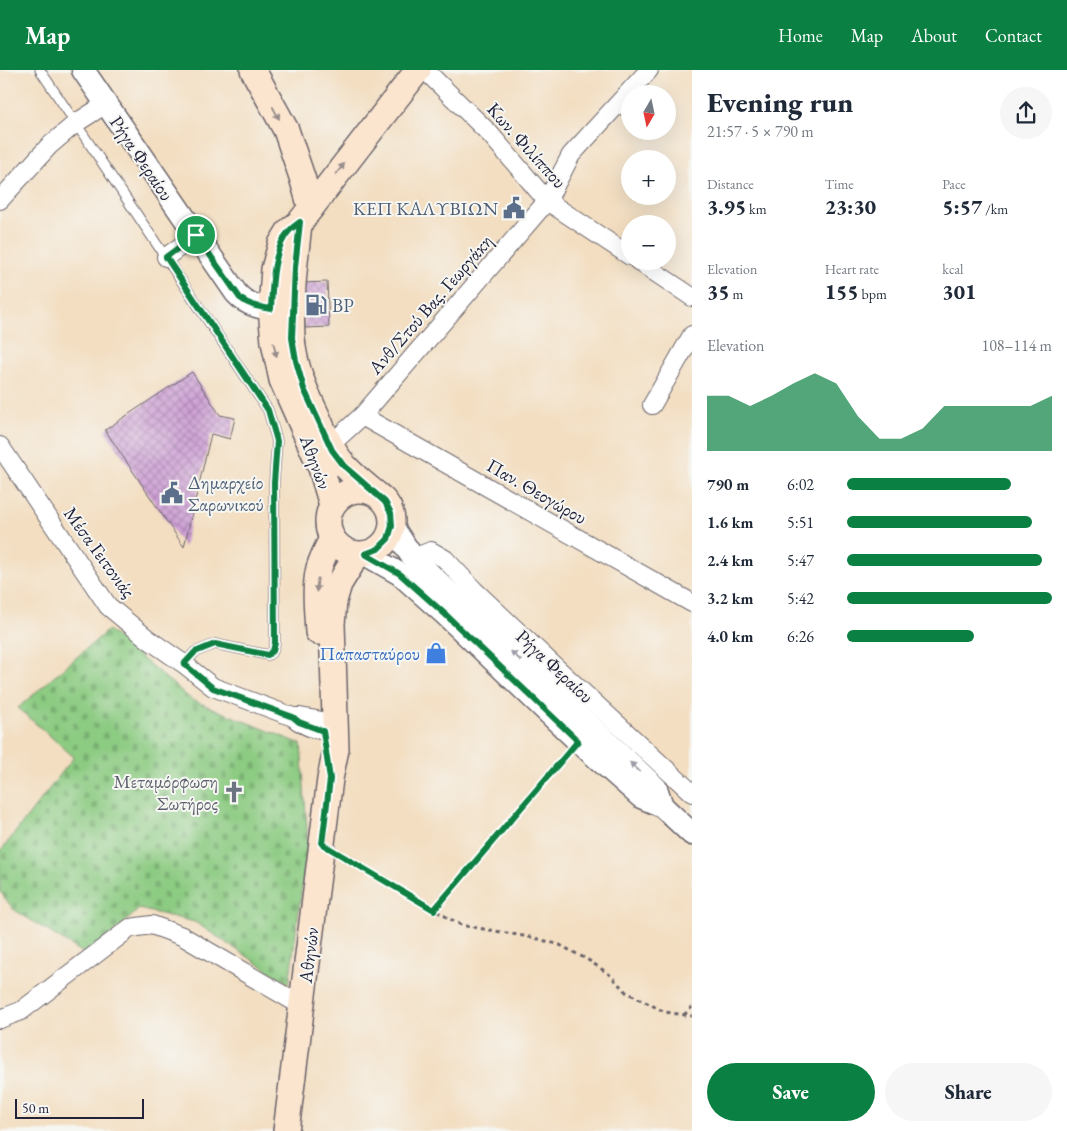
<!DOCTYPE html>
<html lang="en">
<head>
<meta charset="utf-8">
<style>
	:root { --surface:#fff; --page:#f6f6f7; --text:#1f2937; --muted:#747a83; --accent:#0b8043 }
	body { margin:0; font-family:"EB Garamond",serif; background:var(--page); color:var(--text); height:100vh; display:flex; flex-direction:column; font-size:19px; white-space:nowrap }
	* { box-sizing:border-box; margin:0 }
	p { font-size:16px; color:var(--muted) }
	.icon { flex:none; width:28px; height:28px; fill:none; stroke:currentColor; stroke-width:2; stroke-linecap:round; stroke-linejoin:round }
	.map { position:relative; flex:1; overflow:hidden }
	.drawer { display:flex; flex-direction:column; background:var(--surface); width:375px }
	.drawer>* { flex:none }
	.needle { width:32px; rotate:189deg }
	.tools { position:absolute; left:621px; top:15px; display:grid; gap:10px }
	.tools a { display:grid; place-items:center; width:55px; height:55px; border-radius:50%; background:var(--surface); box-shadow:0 5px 20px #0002; font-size:25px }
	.scale { position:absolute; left:15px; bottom:12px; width:129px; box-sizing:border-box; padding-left:5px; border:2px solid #22223b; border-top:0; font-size:14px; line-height:18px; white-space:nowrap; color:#22223b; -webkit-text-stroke:4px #f6f6f2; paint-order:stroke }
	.pin { position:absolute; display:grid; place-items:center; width:42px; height:42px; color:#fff; margin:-21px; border:2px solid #fff; border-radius:50%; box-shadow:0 1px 5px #0007 }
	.round { display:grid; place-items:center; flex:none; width:52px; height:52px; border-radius:26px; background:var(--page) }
	.head { display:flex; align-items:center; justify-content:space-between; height:85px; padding:0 15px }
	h1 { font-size:28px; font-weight:800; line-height:38px }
	.figures { display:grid; grid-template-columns:repeat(3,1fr); gap:8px; height:85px; padding:5px 15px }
	.figures div { display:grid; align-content:center }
	.figures b { font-size:21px; font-weight:800 }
	.figures small { font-size:14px; font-weight:400 }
	.figures p { font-size:14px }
	.chart { height:140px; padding:10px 15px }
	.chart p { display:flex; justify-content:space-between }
	.chart svg { width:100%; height:90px; margin-top:5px; fill:var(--accent); opacity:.7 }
	.primary-button { display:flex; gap:10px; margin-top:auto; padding:10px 15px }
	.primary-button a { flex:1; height:58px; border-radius:30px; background:var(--accent); color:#fff; font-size:20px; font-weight:800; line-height:58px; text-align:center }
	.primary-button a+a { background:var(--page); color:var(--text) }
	ul { padding:0 15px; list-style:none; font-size:16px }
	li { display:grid; grid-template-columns:80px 60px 1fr; align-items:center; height:38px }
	li i { height:12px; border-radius:6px; background:var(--accent) }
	header { display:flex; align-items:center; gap:30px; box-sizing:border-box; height:70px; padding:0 25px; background:var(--accent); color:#fff }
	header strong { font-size:24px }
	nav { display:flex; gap:28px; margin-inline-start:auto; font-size:18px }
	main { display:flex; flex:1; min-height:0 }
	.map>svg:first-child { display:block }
</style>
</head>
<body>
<header>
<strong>Map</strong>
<nav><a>Home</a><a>Map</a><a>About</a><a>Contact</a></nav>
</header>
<main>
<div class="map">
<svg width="692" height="1061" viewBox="0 0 692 1061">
	<defs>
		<pattern id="cemetery-stones" width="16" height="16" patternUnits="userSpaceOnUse" patternTransform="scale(1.25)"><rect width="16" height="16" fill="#8ccb82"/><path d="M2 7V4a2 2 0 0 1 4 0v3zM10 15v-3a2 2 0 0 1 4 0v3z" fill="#78ae71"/></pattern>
		<pattern id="building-cross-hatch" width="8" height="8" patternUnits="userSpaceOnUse" patternTransform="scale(1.25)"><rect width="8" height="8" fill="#cea0d5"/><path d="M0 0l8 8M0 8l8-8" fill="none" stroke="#a782ae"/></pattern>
	</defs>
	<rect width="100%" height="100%" fill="#f6f6f2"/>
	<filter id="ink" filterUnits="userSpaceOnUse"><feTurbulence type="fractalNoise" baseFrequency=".02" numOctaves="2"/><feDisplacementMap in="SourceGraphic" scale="10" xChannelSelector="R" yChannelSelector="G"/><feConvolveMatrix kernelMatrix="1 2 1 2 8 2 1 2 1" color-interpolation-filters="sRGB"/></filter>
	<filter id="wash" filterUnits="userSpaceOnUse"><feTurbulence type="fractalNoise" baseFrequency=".0096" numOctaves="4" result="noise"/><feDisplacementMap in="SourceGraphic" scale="20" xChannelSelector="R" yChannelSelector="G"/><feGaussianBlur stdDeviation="1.12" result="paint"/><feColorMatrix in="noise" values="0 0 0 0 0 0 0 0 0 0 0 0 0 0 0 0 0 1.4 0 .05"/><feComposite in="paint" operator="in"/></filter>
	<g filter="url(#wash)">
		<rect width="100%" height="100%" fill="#f3dec1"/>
		<polygon fill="url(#cemetery-stones)" stroke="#57765e" points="108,560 192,630 301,674 308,773 289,914 195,852 139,839 88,886 13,839 0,821 0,782 74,687 18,638"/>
		<g id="blocks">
			<g fill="url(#building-cross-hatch)">
				<polygon points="327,212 329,257 305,258 303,213"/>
				<polygon points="192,302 220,345 235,348 230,369 211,364 184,477 105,360"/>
			</g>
		</g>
	</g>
	<g filter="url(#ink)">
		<use href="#blocks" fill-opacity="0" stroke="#6b646a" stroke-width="1"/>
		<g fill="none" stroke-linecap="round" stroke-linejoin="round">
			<g stroke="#6b646a" stroke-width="11">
				<polyline id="service" points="40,0 268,340 277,371 274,413 275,573 273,581 268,585 215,574 195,582 184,594"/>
			</g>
			<g stroke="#6b646a" stroke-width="20">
				<g id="minor">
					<polyline points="425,0 490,64 547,131 630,186"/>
					<polyline points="0,130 49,76 76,53 106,34"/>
					<polyline points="166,187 196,165"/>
					<polyline points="638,191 692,227"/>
					<polyline points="652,335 692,265"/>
					<polyline points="362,346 692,533"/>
					<polyline points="330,375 362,346 547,131 571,85 649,0"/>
					<polyline points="0,376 108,536 148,569 184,594 213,617 293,647"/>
					<polyline points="413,488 431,481 445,489 474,520 548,590 692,723"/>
					<path d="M335,650l-13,1 -22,-4h-7c13,11 26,14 42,14"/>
					<polyline points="0,949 21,941 130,858 152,855 182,866 302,936"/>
				</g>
			</g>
			<g stroke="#6b646a" stroke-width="25">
				<g id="tertiary">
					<path d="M83,0l153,223c15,17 33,15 53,17"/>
					<polyline points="392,456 413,488 434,508 656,718 662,736"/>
					<polyline points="365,484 400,504 446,545 578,671 641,727 662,736 692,764"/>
				</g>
			</g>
			<g stroke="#6b646a" stroke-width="28">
				<g id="secondary">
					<polyline points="253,0 286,60 302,107 311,138"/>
					<path d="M299,154c-4,37 -9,77 -7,114 2,29 14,55 26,80 7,17 14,33 26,47 9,10 20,19 31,28"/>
					<circle cx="360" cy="452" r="32"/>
					<polyline points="332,435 321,398 282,310 274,272 271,239 274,199 281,174 289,161 300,152 418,0"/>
					<path d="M318,562c-1,-21 -4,-43 1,-64 3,-10 8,-20 13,-29"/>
					<polyline points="286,1061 330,709 336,679 332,554 334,531 339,514 357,485"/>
				</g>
			</g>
			<g stroke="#6b646a" stroke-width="3" stroke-dasharray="4 4" stroke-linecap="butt">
				<polyline points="340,785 381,810 461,855 535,868 560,875 588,890 609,904 626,922 665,942 692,946"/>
				<polyline points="434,840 566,685"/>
				<polyline points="684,945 692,937"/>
			</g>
			<use href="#service" stroke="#fff" stroke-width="9"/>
			<use href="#minor" stroke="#fff" stroke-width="18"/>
			<use href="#tertiary" stroke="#fff" stroke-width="22"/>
			<use href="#secondary" stroke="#fbe5cf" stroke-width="25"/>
		</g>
		<defs><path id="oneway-solid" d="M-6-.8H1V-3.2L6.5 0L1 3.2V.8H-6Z" transform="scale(1.25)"/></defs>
		<g fill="#998d8c">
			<use href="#oneway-solid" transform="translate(276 43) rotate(62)"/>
			<use href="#oneway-solid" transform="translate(340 99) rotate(-52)"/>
			<use href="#oneway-solid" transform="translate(275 280) rotate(78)"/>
			<use href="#oneway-solid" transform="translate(317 515) rotate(95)"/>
		</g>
		<g fill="#9c9ca7">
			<use href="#oneway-solid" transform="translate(516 586) rotate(-137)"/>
			<use href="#oneway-solid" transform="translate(635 697) rotate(-137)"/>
		</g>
	</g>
	<g fill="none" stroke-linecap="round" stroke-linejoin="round" filter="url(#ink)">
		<g stroke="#fff" stroke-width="10">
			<path id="route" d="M300,152l-5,45 -3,71 4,23 8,28 28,61 12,16 15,13 26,23 6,11 1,13 -4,13 -10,10 -13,5 35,20 46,41 132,126 -144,169 -112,-66 8,-65 -7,-48 -24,-9 -6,-5 -80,-29 -29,-24 11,-12 20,-8 53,11 5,-4 2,-8 -1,-160 3,-42 -9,-31 -102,-153 30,-22 44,63c10,8 19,9 31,11 1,-23 2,-62 19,-79 3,-3 6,-5 10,-8z"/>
		</g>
		<use href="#route" stroke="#0b8043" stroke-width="6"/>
	</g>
	<defs>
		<g id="civic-bare" transform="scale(1.725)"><path d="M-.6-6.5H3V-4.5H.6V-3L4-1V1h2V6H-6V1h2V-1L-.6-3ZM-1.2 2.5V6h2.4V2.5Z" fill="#5c6f8a" stroke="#f6f6f2" stroke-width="2.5" paint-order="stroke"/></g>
		<g id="fuel-bare" transform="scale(1.725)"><path d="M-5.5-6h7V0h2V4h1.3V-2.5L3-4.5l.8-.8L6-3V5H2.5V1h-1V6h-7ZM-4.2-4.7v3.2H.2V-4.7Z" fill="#5c6f8a" stroke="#f6f6f2" stroke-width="2.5" paint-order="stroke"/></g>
		<g id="shop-bare" transform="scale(1.725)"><path d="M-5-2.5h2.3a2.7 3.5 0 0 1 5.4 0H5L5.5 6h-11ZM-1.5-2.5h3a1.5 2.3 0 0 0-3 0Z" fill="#3f7fe0" stroke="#f6f6f2" stroke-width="2.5" paint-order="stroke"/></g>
		<g id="church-bare" transform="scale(1.725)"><path d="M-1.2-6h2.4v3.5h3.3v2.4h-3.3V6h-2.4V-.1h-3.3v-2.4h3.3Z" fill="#6b7280" stroke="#f6f6f2" stroke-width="2.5" paint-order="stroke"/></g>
	</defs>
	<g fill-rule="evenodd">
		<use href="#civic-bare" x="514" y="138"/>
		<use href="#fuel-bare" x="316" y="235"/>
		<use href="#civic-bare" x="172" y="423"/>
		<use href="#shop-bare" x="436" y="583"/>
		<use href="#church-bare" x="234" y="722"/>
	</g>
	<g text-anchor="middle" stroke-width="4" stroke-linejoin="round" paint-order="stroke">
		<g font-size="19" fill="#22223b" stroke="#f6f6f2">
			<text transform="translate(527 75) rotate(48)" y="7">Κων. Φιλίππου</text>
			<text transform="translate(142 88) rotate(56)" y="7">Ρήγα Φεραίου</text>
			<text transform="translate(430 234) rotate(-49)" y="7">Ανθ/Στού Βας. Γεωργάκη</text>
			<text transform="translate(316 392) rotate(69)" y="7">Αθηνών</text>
			<text transform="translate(537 421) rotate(30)" y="7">Παν. Θεογώρου</text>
			<text transform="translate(100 482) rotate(54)" y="7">Μέσα Γειτονιάς</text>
			<text transform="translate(555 596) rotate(43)" y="7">Ρήγα Φεραίου</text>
			<text transform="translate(308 885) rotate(-83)" y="7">Αθηνών</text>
		</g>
		<g font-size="19" fill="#4e5e75" stroke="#f6f6f2" text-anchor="start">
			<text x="498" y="145" text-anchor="end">ΚΕΠ ΚΑΛΥΒΙΩΝ</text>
			<text x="332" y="242">BP</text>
			<text x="188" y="419">Δημαρχείο<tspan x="188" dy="22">Σαρωνικού</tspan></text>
		</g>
		<g font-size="19" fill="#366cbe" stroke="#f6f6f2" text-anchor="end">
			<text x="420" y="590">Παπασταύρου</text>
		</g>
		<g font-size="19" fill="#5b616d" stroke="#f6f6f2" text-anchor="end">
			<text x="218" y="718">Μεταμόρφωση<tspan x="218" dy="22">Σωτήρος</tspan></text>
		</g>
	</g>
</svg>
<div class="tools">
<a><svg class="needle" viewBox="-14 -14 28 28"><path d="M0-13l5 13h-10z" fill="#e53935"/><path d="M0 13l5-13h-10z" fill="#747a83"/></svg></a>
<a>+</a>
<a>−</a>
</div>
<div class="scale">50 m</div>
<div class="pin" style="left:196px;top:165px;background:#1e9e55"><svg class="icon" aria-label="arrive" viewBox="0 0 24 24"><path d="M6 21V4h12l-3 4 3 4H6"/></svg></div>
</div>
<section class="drawer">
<div class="head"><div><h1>Evening run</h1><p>21:57 · 5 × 790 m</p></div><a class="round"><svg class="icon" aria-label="share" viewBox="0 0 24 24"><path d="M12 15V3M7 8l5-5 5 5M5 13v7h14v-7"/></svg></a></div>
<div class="figures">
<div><p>Distance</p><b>3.95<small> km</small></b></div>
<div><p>Time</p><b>23:30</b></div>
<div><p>Pace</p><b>5:57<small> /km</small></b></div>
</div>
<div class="figures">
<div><p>Elevation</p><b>35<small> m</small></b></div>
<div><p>Heart rate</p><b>155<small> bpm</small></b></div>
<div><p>kcal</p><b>301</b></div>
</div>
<div class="chart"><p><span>Elevation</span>108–114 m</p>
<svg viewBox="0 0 160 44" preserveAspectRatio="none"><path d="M0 44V17L10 17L20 22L30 17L40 11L50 6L60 11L70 27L80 38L90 38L100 33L110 22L120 22L130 22L140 22L150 22L160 17V44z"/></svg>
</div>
<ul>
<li><b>790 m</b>6:02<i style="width:80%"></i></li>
<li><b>1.6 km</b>5:51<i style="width:90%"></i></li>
<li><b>2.4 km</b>5:47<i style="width:95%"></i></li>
<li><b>3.2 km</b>5:42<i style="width:100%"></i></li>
<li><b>4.0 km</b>6:26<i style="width:62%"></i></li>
</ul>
<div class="primary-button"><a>Save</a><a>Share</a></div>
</section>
</main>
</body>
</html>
